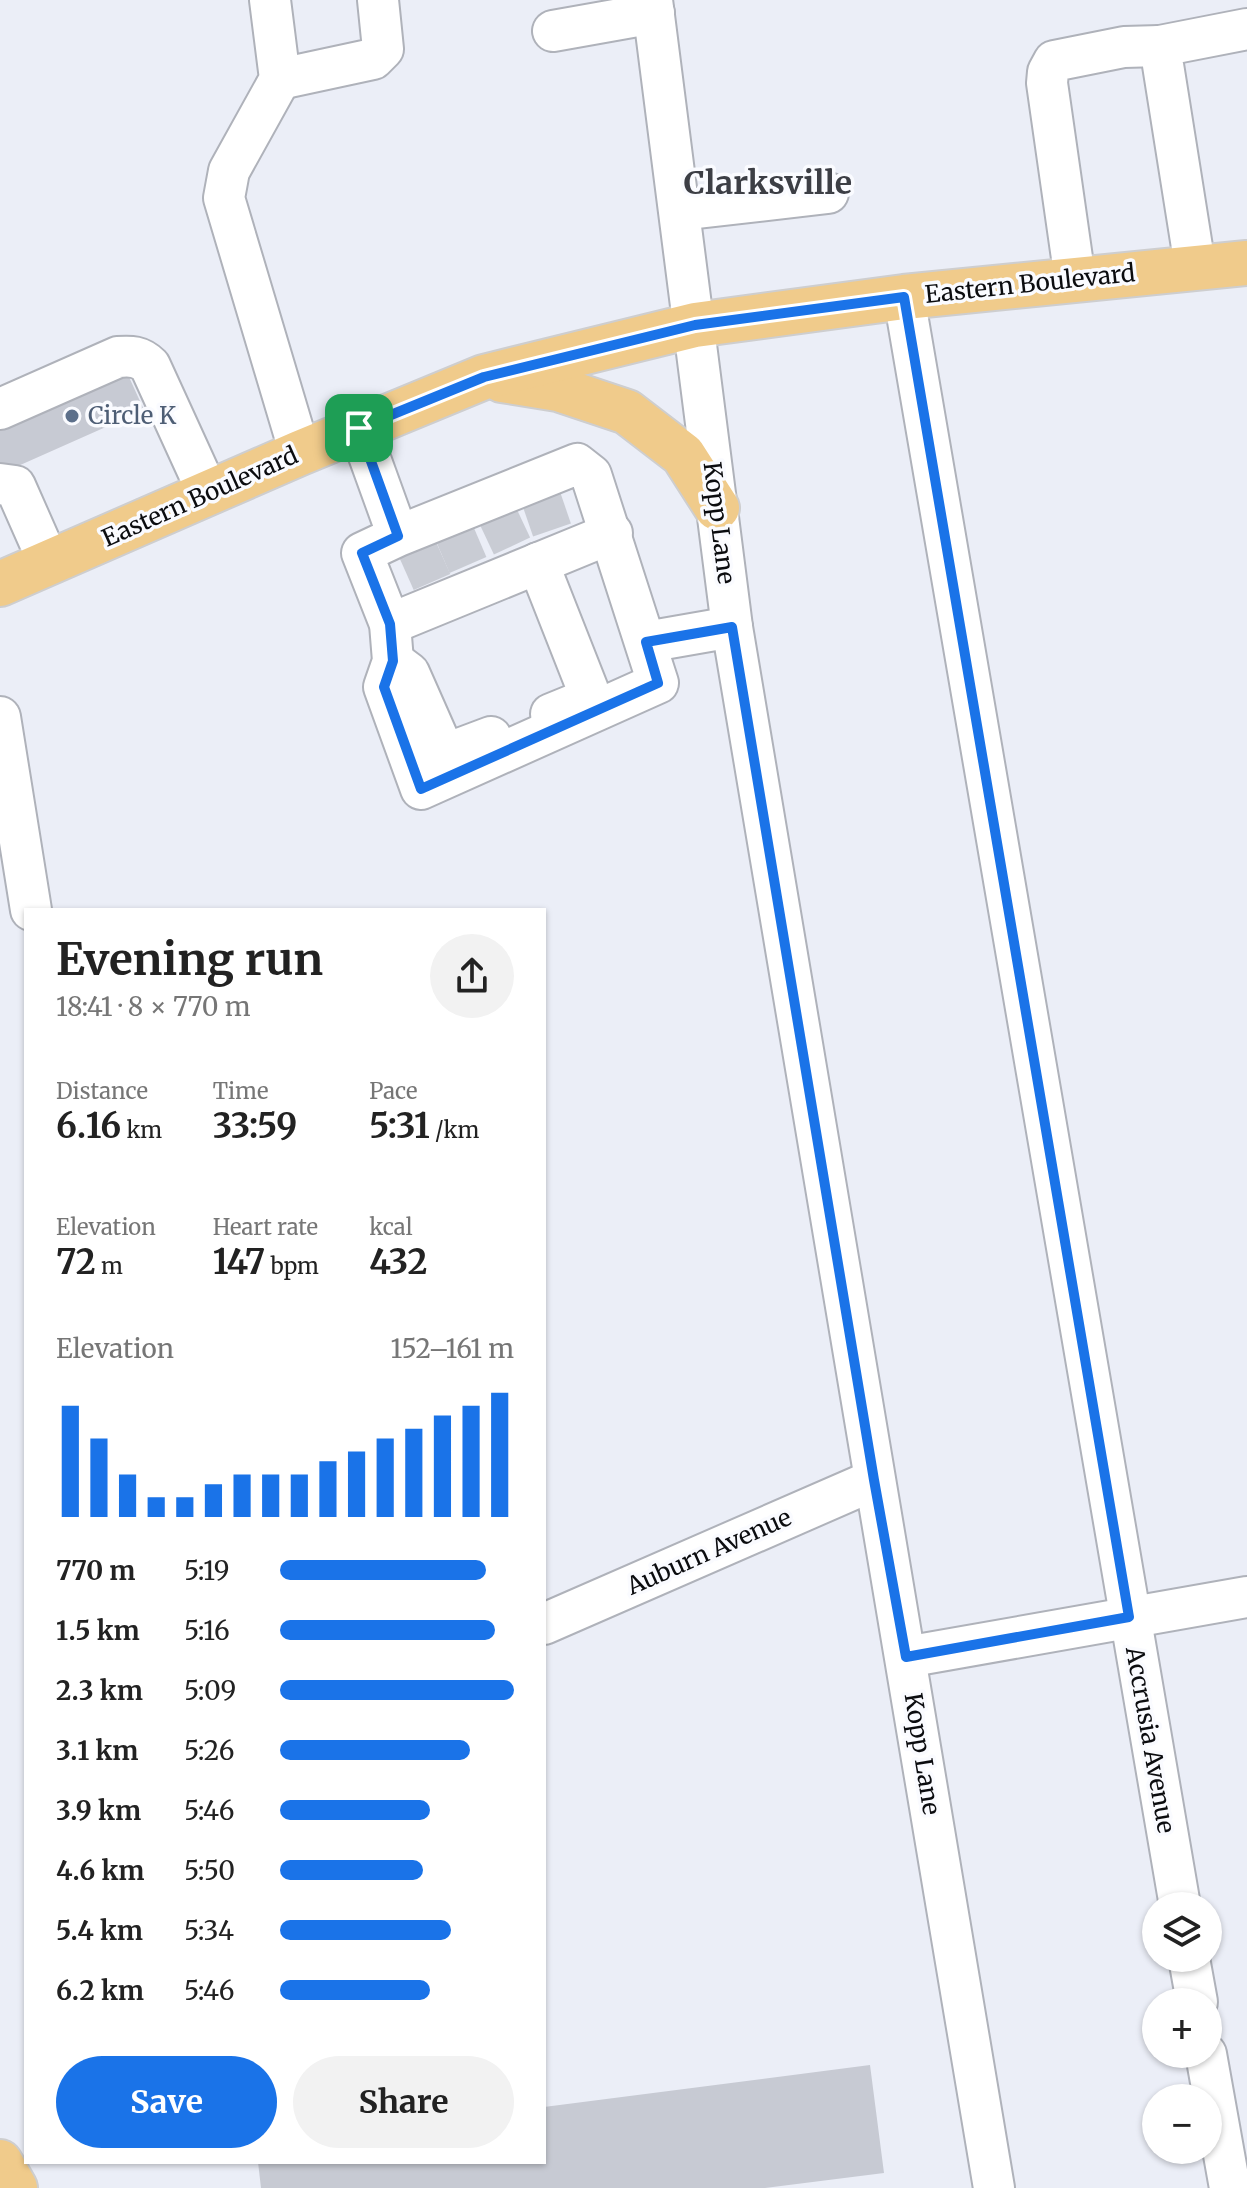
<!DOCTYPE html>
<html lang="en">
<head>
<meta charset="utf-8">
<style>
	:root { --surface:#fff; --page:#f2f2f2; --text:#222; --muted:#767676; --accent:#1a73e8 }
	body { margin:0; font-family:Merriweather,serif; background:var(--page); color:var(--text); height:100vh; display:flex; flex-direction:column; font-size:30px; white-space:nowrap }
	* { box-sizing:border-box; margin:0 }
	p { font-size:26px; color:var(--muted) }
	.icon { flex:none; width:44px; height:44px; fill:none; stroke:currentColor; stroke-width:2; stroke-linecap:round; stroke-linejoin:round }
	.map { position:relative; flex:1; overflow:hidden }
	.side { position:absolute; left:24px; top:908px; width:522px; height:1256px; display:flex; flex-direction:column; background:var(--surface); border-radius:0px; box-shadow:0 2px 6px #0004 }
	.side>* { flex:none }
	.buttons { position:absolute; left:1142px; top:1892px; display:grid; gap:16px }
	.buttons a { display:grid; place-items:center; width:80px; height:80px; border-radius:50%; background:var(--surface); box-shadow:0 2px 6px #0004; font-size:40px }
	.pin { position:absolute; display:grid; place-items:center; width:68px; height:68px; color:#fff; margin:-34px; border-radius:16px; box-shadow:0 4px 12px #0006 }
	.round { display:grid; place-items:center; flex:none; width:84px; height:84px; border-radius:42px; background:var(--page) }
	.summary { display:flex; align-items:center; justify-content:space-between; height:136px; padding:0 32px }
	h1 { font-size:44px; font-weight:700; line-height:60px }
	.stats { display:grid; grid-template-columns:repeat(3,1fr); gap:12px; height:136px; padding:8px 32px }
	.stats div { display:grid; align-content:center }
	.stats b { font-size:34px; font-weight:700 }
	.stats small { font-size:22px; font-weight:400 }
	.stats p { font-size:22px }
	.chart { height:224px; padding:16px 32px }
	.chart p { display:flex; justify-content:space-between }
	.chart svg { width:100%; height:144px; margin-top:8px; stroke:var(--accent); stroke-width:6 }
	.cta { display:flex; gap:16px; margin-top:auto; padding:16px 32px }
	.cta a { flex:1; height:92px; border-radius:48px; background:var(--accent); color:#fff; font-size:32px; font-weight:700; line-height:92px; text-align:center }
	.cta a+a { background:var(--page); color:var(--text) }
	ul { padding:0 32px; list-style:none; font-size:26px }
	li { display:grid; grid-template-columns:128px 96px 1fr; align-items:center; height:60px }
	li i { height:20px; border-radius:10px; background:var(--accent) }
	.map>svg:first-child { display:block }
</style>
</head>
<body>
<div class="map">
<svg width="1247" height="2188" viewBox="0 0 1247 2188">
	<rect width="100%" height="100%" fill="#ebeef7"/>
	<g fill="#c7cad3">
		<polygon points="124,366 144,410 0,474 0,422"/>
		<polygon points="870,2065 884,2173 765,2188 261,2188 258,2162 544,2162 544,2107"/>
	</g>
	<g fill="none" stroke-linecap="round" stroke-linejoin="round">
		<g stroke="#c9ccd4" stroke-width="40" stroke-dasharray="40 20" stroke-linecap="butt">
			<polyline points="540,495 552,530"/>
			<polyline points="496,512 512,546"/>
			<polyline points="453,530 468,565"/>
			<polyline points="416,546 432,582"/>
		</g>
		<g stroke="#afb2ba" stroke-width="44">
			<g id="minor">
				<polyline points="270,0 280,79 229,171 224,198 300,453"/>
				<polyline points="652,0 732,627 994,2188"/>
				<polyline points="553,31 654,13"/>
				<polyline points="280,79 373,59 383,49 378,0"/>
				<polyline points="680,210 828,193"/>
				<polyline points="1195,266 1160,46 1247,29"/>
				<polyline points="1075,279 1047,83 1048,72 1054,61 1124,47 1160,46"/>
				<polyline points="904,297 1180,1906"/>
				<path d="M0,409l118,-52c13,-1 22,-1 32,9l58,127"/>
				<polyline points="359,428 398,536 362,553 390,624 393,661 384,687 421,789 658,683 591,475 577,464 398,536"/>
				<polyline points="0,484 15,486 49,563"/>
				<polyline points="538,563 588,690 578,703 551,714"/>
				<polyline points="390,624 612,533"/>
				<polyline points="646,642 732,627"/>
				<polyline points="393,661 409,673 443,750 451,752 491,737"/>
				<polyline points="0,717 31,910"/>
				<polyline points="544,1624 874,1480"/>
				<polyline points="906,1657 1247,1597"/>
				<polyline points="1189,1958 1197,2002"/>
				<polyline points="1206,2054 1230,2188"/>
			</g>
		</g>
		<g stroke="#cececf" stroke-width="48">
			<g id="major">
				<polyline points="502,380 558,389 627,412 683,455 717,508"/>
				<polyline points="0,584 300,453 484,377 695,325 904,297 1247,263"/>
				<polyline points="0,2162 15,2188"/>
			</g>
		</g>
		<use href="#minor" stroke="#fff" stroke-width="40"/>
		<use href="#major" stroke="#f0cb8b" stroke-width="44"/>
	</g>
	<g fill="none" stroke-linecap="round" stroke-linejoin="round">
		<g stroke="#fff" stroke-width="16">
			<polygon id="route" points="904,297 1129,1617 906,1657 874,1480 732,627 646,642 658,683 421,789 384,687 393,661 390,624 362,553 398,536 359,428 484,377 695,325"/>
		</g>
		<use href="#route" stroke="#1a73e8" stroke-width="10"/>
	</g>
	<circle fill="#5c6f8a" stroke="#fafbff" stroke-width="3" cx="72" cy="416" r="8"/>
	<g text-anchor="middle" stroke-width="7" stroke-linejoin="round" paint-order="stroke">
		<g font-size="24" fill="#0b0c0f" stroke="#fafbff">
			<text transform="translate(1030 284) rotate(-6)" y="8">Eastern Boulevard</text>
			<text transform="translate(200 497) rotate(-24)" y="8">Eastern Boulevard</text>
			<text transform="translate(719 523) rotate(83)" y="8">Kopp Lane</text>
			<text transform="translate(709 1552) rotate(-24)" y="8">Auburn Avenue</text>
			<text transform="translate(1150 1740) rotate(80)" y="8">Accrusia Avenue</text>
			<text transform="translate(922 1754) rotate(81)" y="8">Kopp Lane</text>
		</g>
		<g font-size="24" fill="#4e5e75" stroke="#fafbff" text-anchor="start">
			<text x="88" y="424">Circle K</text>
		</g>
		<g font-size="32" font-weight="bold" fill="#3c3e45" stroke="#fafbff">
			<text x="768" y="194">Clarksville</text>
		</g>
	</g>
</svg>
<div class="buttons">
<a><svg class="icon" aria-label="layers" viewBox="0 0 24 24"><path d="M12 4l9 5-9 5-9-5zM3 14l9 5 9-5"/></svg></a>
<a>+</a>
<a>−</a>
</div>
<div class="pin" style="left:359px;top:428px;background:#1e9e55"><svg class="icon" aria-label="arrive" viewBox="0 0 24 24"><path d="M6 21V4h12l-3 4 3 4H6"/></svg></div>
<section class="side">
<div class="summary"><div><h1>Evening run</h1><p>18:41 · 8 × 770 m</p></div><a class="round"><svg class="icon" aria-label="share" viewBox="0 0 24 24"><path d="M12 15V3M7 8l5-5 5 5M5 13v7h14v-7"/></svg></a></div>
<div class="stats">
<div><p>Distance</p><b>6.16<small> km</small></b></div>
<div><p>Time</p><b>33:59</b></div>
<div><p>Pace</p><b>5:31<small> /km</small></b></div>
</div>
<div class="stats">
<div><p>Elevation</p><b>72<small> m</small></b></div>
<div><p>Heart rate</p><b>147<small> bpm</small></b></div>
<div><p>kcal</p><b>432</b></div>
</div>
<div class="chart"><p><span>Elevation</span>152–161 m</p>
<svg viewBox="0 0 160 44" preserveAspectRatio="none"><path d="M5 44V10M15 44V20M25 44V31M35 44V38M45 44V38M55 44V34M65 44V31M75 44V31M85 44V31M95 44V27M105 44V24M115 44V20M125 44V17M135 44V13M145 44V10M155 44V6"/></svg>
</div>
<ul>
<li><b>770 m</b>5:19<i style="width:88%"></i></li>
<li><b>1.5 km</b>5:16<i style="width:92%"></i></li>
<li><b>2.3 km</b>5:09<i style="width:100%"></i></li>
<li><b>3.1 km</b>5:26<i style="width:81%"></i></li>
<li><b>3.9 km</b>5:46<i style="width:64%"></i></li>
<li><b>4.6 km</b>5:50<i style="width:61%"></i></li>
<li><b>5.4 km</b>5:34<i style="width:73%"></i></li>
<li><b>6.2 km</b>5:46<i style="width:64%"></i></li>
</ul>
<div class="cta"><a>Save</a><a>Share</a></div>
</section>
</div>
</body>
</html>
